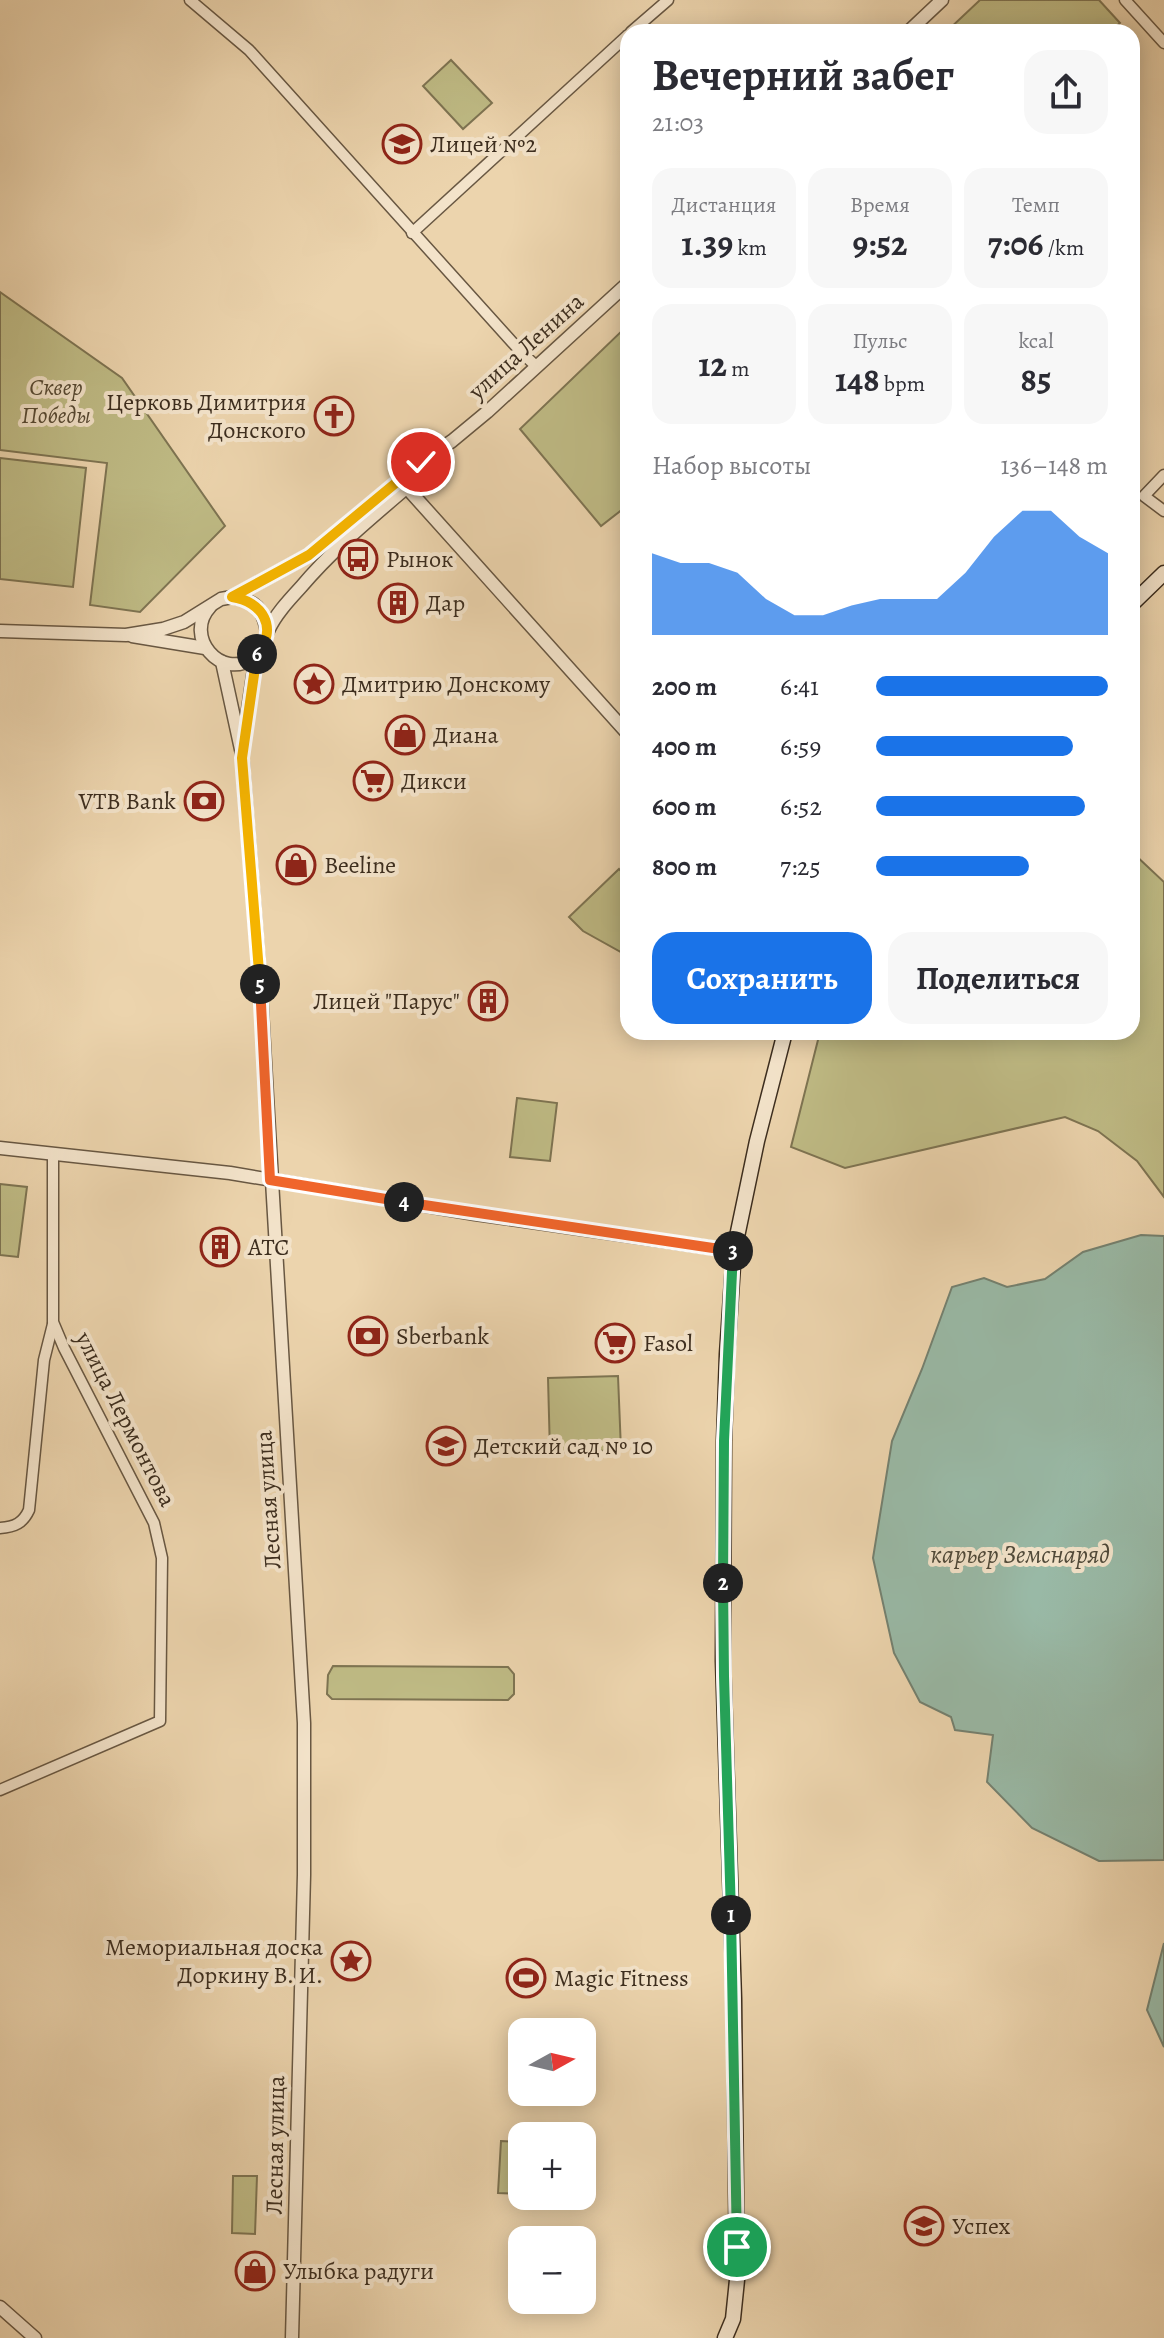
<!DOCTYPE html>
<html lang="ru">
<head>
<meta charset="utf-8">
<style>
	:root { --surface:#fff; --page:#f7f7f7; --text:#2b2b33; --muted:#7c7c81; --accent:#1a73e8 }
	body { margin:0; font-family:Alegreya,serif; background:var(--page); color:var(--text); height:100vh; display:flex; flex-direction:column; font-size:30px; white-space:nowrap }
	* { box-sizing:border-box; margin:0 }
	p { font-size:26px; color:var(--muted) }
	.icon { flex:none; width:44px; height:44px; fill:none; stroke:currentColor; stroke-width:2; stroke-linecap:round; stroke-linejoin:round }
	.map { position:relative; flex:1; overflow:hidden }
	.panel { position:absolute; left:620px; top:24px; width:520px; height:1016px; display:flex; flex-direction:column; background:var(--surface); border-radius:24px; box-shadow:0 4px 20px #0003 }
	.panel>* { flex:none }
	.needle { width:52px; rotate:82deg }
	.controls { position:absolute; left:508px; top:2018px; display:grid; gap:16px }
	.controls a { display:grid; place-items:center; width:88px; height:88px; border-radius:16px; background:var(--surface); box-shadow:0 4px 20px #0003; font-size:40px }
	.pin { position:absolute; display:grid; place-items:center; width:68px; height:68px; color:#fff; margin:-34px; border:4px solid #fff; border-radius:50%; box-shadow:0 2px 8px #0007 }
	.km { position:absolute; width:40px; height:40px; margin:-20px; border-radius:50%; background:#222; color:#fff; font-size:22px; line-height:40px; text-align:center }
	.round { display:grid; place-items:center; flex:none; width:84px; height:84px; border-radius:24px; background:var(--page) }
	.overview { display:flex; align-items:center; justify-content:space-between; height:136px; padding:0 32px }
	h1 { font-size:44px; font-weight:700; line-height:60px }
	.stats { display:grid; grid-template-columns:repeat(3,1fr); gap:12px; height:136px; padding:8px 32px }
	.stats div { display:grid; align-content:center; border-radius:20px; background:var(--page); text-align:center }
	.stats b { font-size:34px; font-weight:700 }
	.stats small { font-size:22px; font-weight:400 }
	.stats p { font-size:22px }
	.chart { height:224px; padding:16px 32px }
	.chart p { display:flex; justify-content:space-between }
	.chart svg { width:100%; height:144px; margin-top:8px; fill:var(--accent); opacity:.7 }
	.button { display:flex; gap:16px; margin-top:auto; padding:16px 32px }
	.button a { flex:1; height:92px; border-radius:24px; background:var(--accent); color:#fff; font-size:32px; font-weight:700; line-height:92px; text-align:center }
	.button a+a { background:var(--page); color:var(--text) }
	ul { padding:0 32px; list-style:none; font-size:26px }
	li { display:grid; grid-template-columns:128px 96px 1fr; align-items:center; height:60px }
	li i { height:20px; border-radius:10px; background:var(--accent) }
	.map>svg:first-child { display:block }
</style>
</head>
<body>
<div class="map">
<svg width="1164" height="2338" viewBox="0 0 1164 2338">
	<rect width="100%" height="100%" fill="#ecd4ad"/>
	<filter id="stains"><feTurbulence type="fractalNoise" baseFrequency=".0025" numOctaves="4"/><feColorMatrix values="0 0 0 0 .2 0 0 0 0 .09 0 0 0 0 .02 0 0 0 .5 -.17"/></filter>
	<radialGradient id="worn" r=".72"><stop offset=".6" stop-color="#630" stop-opacity="0"/><stop offset="1" stop-color="#630" stop-opacity=".3"/></radialGradient>
	<g fill="#bfbb85" stroke="#7e7452" stroke-width="2">
		<polygon points="980,0 1099,0 1120,23 1110,32 946,32"/>
		<polygon points="451,60 492,103 463,129 423,86"/>
		<polygon points="0,292 122,378 225,526 140,612 90,605 107,463 0,450"/>
		<polygon points="628,325 628,505 601,526 520,429"/>
		<polygon points="0,458 86,468 73,587 0,579"/>
		<polygon points="1132,852 1164,882 1164,1197 1137,1161 1098,1131 1065,1117 845,1168 791,1147 820,1032 1132,1032"/>
		<polygon points="619,869 628,878 628,956 583,931 569,917"/>
		<polygon points="517,1098 557,1103 550,1161 510,1157"/>
		<polygon points="0,1184 27,1187 18,1257 0,1255"/>
		<polygon points="618,1376 621,1450 550,1453 548,1378"/>
		<polygon points="333,1666 508,1667 514,1674 514,1694 508,1700 332,1699 327,1694 328,1675"/>
		<polygon points="501,2141 522,2142 520,2194 498,2193"/>
		<polygon points="233,2176 257,2176 255,2234 232,2233"/>
	</g>
	<g fill="#99b9a6" stroke="#748170" stroke-width="2">
		<polygon points="1141,1235 1164,1236 1164,1860 1099,1861 1032,1828 987,1782 993,1735 955,1730 951,1717 920,1702 894,1653 873,1558 892,1441 922,1369 952,1287 984,1278 1007,1287 1045,1279 1083,1252"/>
		<polygon points="1164,1943 1164,2047 1147,2010"/>
	</g>
	<g fill="none" stroke-linecap="round" stroke-linejoin="round">
		<g stroke="#685742" stroke-width="13">
			<g id="minor">
				<polyline points="190,0 249,50 522,353 536,366"/>
				<polyline points="1125,0 1164,43"/>
				<polyline points="631,32 668,0"/>
				<polyline points="412,233 628,35"/>
				<polyline points="1164,475 1144,496 1164,511"/>
				<path d="M0,1528c15,-1 23,-5 29,-18l15,-150 9,-36"/>
				<polyline points="0,1790 160,1721 162,1558 154,1523 64,1348 53,1322 53,1154"/>
			</g>
		</g>
		<g stroke="#685742" stroke-width="15">
			<g id="tertiary">
				<polyline points="908,32 942,0"/>
				<polyline points="407,488 628,734"/>
				<path d="M232,597c24,3 31,12 35,35"/>
				<path d="M210,607c-27,29 11,74 43,51 10,-7 10,-16 15,-27 7,-16 21,-31 33,-44 37,-44 84,-80 127,-118l15,-17"/>
				<polyline points="0,631 126,635 163,629 184,622 221,599 232,597 309,555 421,462 452,441 487,412 628,283"/>
				<polyline points="132,636 205,648"/>
				<polyline points="222,662 242,754 245,794 261,994 304,1723 304,1875 292,2338"/>
				<polyline points="243,743 256,656"/>
				<polyline points="0,1148 230,1173 475,1214 734,1251"/>
				<polyline points="0,2307 35,2338"/>
			</g>
		</g>
		<g stroke="#3c2d1e" stroke-width="17">
			<g id="secondary">
				<polyline points="1132,604 1164,573"/>
				<polyline points="725,2338 733,2319 737,2280 734,1999 723,1661 724,1441 727,1354 734,1251 757,1141 785,1032"/>
			</g>
		</g>
		<use href="#minor" stroke="#f3e3ca" stroke-width="10"/>
		<use href="#tertiary" stroke="#f3e3ca" stroke-width="12"/>
		<use href="#secondary" stroke="#f3e3ca" stroke-width="14"/>
	</g>
	<g fill="none" stroke-linecap="round" stroke-linejoin="round">
		<g stroke="#fff" stroke-width="16">
			<polyline id="split-1" points="731,1915 737,2247"/>
		</g>
		<g stroke="#fff" stroke-width="16">
			<polyline id="split-2" points="723,1583 724,1676 731,1915"/>
		</g>
		<g stroke="#fff" stroke-width="16">
			<polyline id="split-3" points="723,1583 724,1441 733,1251"/>
		</g>
		<g stroke="#fff" stroke-width="16">
			<polyline id="split-4" points="404,1202 733,1251"/>
		</g>
		<g stroke="#fff" stroke-width="16">
			<polyline id="split-5" points="260,984 270,1180 404,1202"/>
		</g>
		<g stroke="#fff" stroke-width="16">
			<polyline id="split-6" points="257,654 242,758 260,984"/>
		</g>
		<g stroke="#fff" stroke-width="16">
			<path id="split-7" d="M257,654c22,-26 5,-53 -25,-57l77,-42 112,-93"/>
		</g>
		<use href="#split-1" stroke="#22a559" stroke-width="10"/>
		<use href="#split-2" stroke="#22a559" stroke-width="10"/>
		<use href="#split-3" stroke="#22a559" stroke-width="10"/>
		<use href="#split-4" stroke="#f0652b" stroke-width="10"/>
		<use href="#split-5" stroke="#f0652b" stroke-width="10"/>
		<use href="#split-6" stroke="#f5b400" stroke-width="10"/>
		<use href="#split-7" stroke="#f5b400" stroke-width="10"/>
	</g>
	<defs>
		<g id="school-ring" transform="scale(2)"><circle r="9.5" fill="#f3e3ca" stroke="#8f2418" stroke-width="1.5"/><path d="M0-5L7-2L0 1L-7-2ZM-4 1L0 2.5L4 1V4Q0 6-4 4Z" fill="#8f2418"/></g>
		<g id="church-ring" transform="scale(2)"><circle r="9.5" fill="#f3e3ca" stroke="#8f2418" stroke-width="1.5"/><path d="M-1.2-6h2.4v3.5h3.3v2.4h-3.3V6h-2.4V-.1h-3.3v-2.4h3.3Z" fill="#8f2418"/></g>
		<g id="bus-ring" transform="scale(2)"><circle r="9.5" fill="#f3e3ca" stroke="#8f2418" stroke-width="1.5"/><path d="M-5-6H5V4H4V6H2V4H-2V6H-4V4H-5ZM-3.5-4V0h7V-4ZM-3.5 1.2v1.5H-2V1.2ZM2 1.2v1.5H3.5V1.2Z" fill="#8f2418"/></g>
		<g id="building-ring" transform="scale(2)"><circle r="9.5" fill="#f3e3ca" stroke="#8f2418" stroke-width="1.5"/><path d="M-4-6H4V6H1V3H-1V6H-4ZM-2.5-4.3h1.7v1.8h-1.7ZM.8-4.3h1.7v1.8H.8ZM-2.5-1h1.7V.8h-1.7ZM.8-1h1.7V.8H.8Z" fill="#8f2418"/></g>
		<g id="sight-ring" transform="scale(2)"><circle r="9.5" fill="#f3e3ca" stroke="#8f2418" stroke-width="1.5"/><path d="M0-6L1.8-2.2L6-1.7L2.9 1.2L3.7 5.4L0 3.3L-3.7 5.4L-2.9 1.2L-6-1.7L-1.8-2.2Z" fill="#8f2418"/></g>
		<g id="shop-ring" transform="scale(2)"><circle r="9.5" fill="#f3e3ca" stroke="#8f2418" stroke-width="1.5"/><path d="M-5-2.5h2.3a2.7 3.5 0 0 1 5.4 0H5L5.5 6h-11ZM-1.5-2.5h3a1.5 2.3 0 0 0-3 0Z" fill="#8f2418"/></g>
		<g id="supermarket-ring" transform="scale(2)"><circle r="9.5" fill="#f3e3ca" stroke="#8f2418" stroke-width="1.5"/><path d="M-6-5.5h2.5l.6 2H6L4.5 2H-2.5L-4.4-4H-6ZM-1.5 3.2a1.3 1.3 0 1 0 .1 0ZM3 3.2a1.3 1.3 0 1 0 .1 0Z" fill="#8f2418"/></g>
		<g id="bank-ring" transform="scale(2)"><circle r="9.5" fill="#f3e3ca" stroke="#8f2418" stroke-width="1.5"/><path d="M-6-4H6V4H-6ZM0-2.3a2.3 2.3 0 1 0 0 4.6a2.3 2.3 0 1 0 0-4.6Z" fill="#8f2418"/></g>
		<g id="stadium-ring" transform="scale(2)"><circle r="9.5" fill="#f3e3ca" stroke="#8f2418" stroke-width="1.5"/><path d="M0-5a6.5 5 0 1 0 0 10a6.5 5 0 1 0 0-10ZM-3.5-1.8h7v3.6h-7Z" fill="#8f2418"/></g>
	</defs>
	<g fill-rule="evenodd">
		<use href="#school-ring" x="402" y="144"/>
		<use href="#church-ring" x="334" y="416"/>
		<use href="#bus-ring" x="358" y="559"/>
		<use href="#building-ring" x="398" y="603"/>
		<use href="#sight-ring" x="314" y="684"/>
		<use href="#shop-ring" x="405" y="735"/>
		<use href="#supermarket-ring" x="373" y="781"/>
		<use href="#bank-ring" x="204" y="801"/>
		<use href="#shop-ring" x="296" y="865"/>
		<use href="#building-ring" x="488" y="1001"/>
		<use href="#building-ring" x="220" y="1247"/>
		<use href="#bank-ring" x="368" y="1336"/>
		<use href="#supermarket-ring" x="615" y="1343"/>
		<use href="#school-ring" x="446" y="1446"/>
		<use href="#sight-ring" x="351" y="1961"/>
		<use href="#stadium-ring" x="526" y="1978"/>
		<use href="#school-ring" x="924" y="2226"/>
		<use href="#shop-ring" x="255" y="2271"/>
	</g>
	<g text-anchor="middle" stroke-width="8" stroke-linejoin="round" paint-order="stroke">
		<g font-size="24" fill="#3c2d1e" stroke="#f3e3ca" text-anchor="start">
			<text x="430" y="152">Лицей №2</text>
			<text x="306" y="410" text-anchor="end">Церковь Димитрия<tspan x="306" dy="28">Донского</tspan></text>
			<text x="386" y="567">Рынок</text>
			<text x="426" y="611">Дар</text>
			<text x="342" y="692">Дмитрию Донскому</text>
			<text x="433" y="743">Диана</text>
			<text x="401" y="789">Дикси</text>
			<text x="176" y="809" text-anchor="end">VTB Bank</text>
			<text x="324" y="873">Beeline</text>
			<text x="460" y="1009" text-anchor="end">Лицей "Парус"</text>
			<text x="248" y="1255">АТС</text>
			<text x="396" y="1344">Sberbank</text>
			<text x="643" y="1351">Fasol</text>
			<text x="474" y="1454">Детский сад № 10</text>
			<text x="323" y="1955" text-anchor="end">Мемориальная доска<tspan x="323" dy="28">Доркину В. И.</tspan></text>
			<text x="554" y="1986">Magic Fitness</text>
			<text x="952" y="2234">Успех</text>
			<text x="283" y="2279">Улыбка радуги</text>
		</g>
		<g font-size="24" fill="#3c2d1e" stroke="#f3e3ca">
			<text transform="translate(526 346) rotate(-42)" y="8">улица Ленина</text>
			<text transform="translate(126 1419) rotate(63)" y="8">улица Лермонтова</text>
			<text transform="translate(268 1500) rotate(-94)" y="8">Лесная улица</text>
			<text transform="translate(275 2145) rotate(-89)" y="8">Лесная улица</text>
		</g>
		<g font-size="24" font-style="italic" fill="#564933" stroke="#f3e3ca">
			<text x="56" y="395">Сквер<tspan x="56" dy="28">Победы</tspan></text>
		</g>
		<g font-size="26" font-style="italic" fill="#4f4939" stroke="#f3e3ca">
			<text x="1020" y="1563">карьер Земснаряд</text>
		</g>
	</g>
	<rect width="100%" height="100%" filter="url(#stains)"/>
	<rect width="100%" height="100%" fill="url(#worn)"/>
</svg>
<div class="controls">
<a><svg class="needle" viewBox="-14 -14 28 28"><path d="M0-13l5 13h-10z" fill="#e53935"/><path d="M0 13l5-13h-10z" fill="#7c7c81"/></svg></a>
<a>+</a>
<a>−</a>
</div>
<div class="pin" style="left:737px;top:2247px;background:#1e9e55"><svg class="icon" aria-label="arrive" viewBox="0 0 24 24"><path d="M6 21V4h12l-3 4 3 4H6"/></svg></div>
<div class="pin" style="left:421px;top:462px;background:#d93025"><svg class="icon" aria-label="check" viewBox="0 0 24 24"><path d="M5 12l5 5 9-10"/></svg></div>
<b class="km" style="left:731px;top:1915px">1</b>
<b class="km" style="left:723px;top:1583px">2</b>
<b class="km" style="left:733px;top:1251px">3</b>
<b class="km" style="left:404px;top:1202px">4</b>
<b class="km" style="left:260px;top:984px">5</b>
<b class="km" style="left:257px;top:654px">6</b>
<section class="panel">
<div class="overview"><div><h1>Вечерний забег</h1><p>21:03</p></div><a class="round"><svg class="icon" aria-label="share" viewBox="0 0 24 24"><path d="M12 15V3M7 8l5-5 5 5M5 13v7h14v-7"/></svg></a></div>
<div class="stats">
<div><p>Дистанция</p><b>1.39<small> km</small></b></div>
<div><p>Время</p><b>9:52</b></div>
<div><p>Темп</p><b>7:06<small> /km</small></b></div>
</div>
<div class="stats">
<div><b>12<small> m</small></b></div>
<div><p>Пульс</p><b>148<small> bpm</small></b></div>
<div><p>kcal</p><b>85</b></div>
</div>
<div class="chart"><p><span>Набор высоты</span>136–148 m</p>
<svg viewBox="0 0 160 44" preserveAspectRatio="none"><path d="M0 44V19L10 22L20 22L30 25L40 33L50 38L60 38L70 35L80 33L90 33L100 33L110 25L120 14L130 6L140 6L150 14L160 19V44z"/></svg>
</div>
<ul>
<li><b>200 m</b>6:41<i style="width:100%"></i></li>
<li><b>400 m</b>6:59<i style="width:85%"></i></li>
<li><b>600 m</b>6:52<i style="width:90%"></i></li>
<li><b>800 m</b>7:25<i style="width:66%"></i></li>
</ul>
<div class="button"><a>Сохранить</a><a>Поделиться</a></div>
</section>
</div>
</body>
</html>
